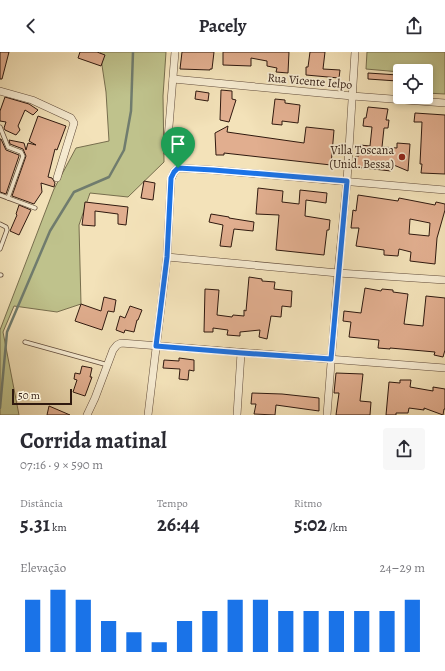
<!DOCTYPE html>
<html lang="pt">
<head>
<meta charset="utf-8">
<style>
	:root { --surface:#fff; --page:#f7f7f7; --text:#2b2b33; --muted:#7c7c81; --accent:#1a73e8 }
	body { margin:0; font-family:Alegreya,serif; background:var(--page); color:var(--text); height:100vh; display:flex; flex-direction:column; font-size:15px; white-space:nowrap }
	* { box-sizing:border-box; margin:0 }
	p { font-size:13px; color:var(--muted) }
	.icon { flex:none; width:22px; height:22px; fill:none; stroke:currentColor; stroke-width:2; stroke-linecap:round; stroke-linejoin:round }
	.map { position:relative; height:363px; overflow:hidden }
	.details { display:flex; flex-direction:column; background:var(--surface); flex:1 }
	.details>* { flex:none }
	.buttons { position:absolute; left:393px; top:12px; display:grid; gap:8px }
	.buttons a { display:grid; place-items:center; width:40px; height:40px; border-radius:4px; background:var(--surface); box-shadow:0 2px 6px #0003; font-size:20px }
	.scale { position:absolute; left:12px; bottom:10px; width:60px; box-sizing:border-box; padding-left:4px; border:2px solid #2f190f; border-top:0; font-size:11px; line-height:14px; white-space:nowrap; color:#2f190f; -webkit-text-stroke:3px #f7ecd2; paint-order:stroke }
	.pin { position:absolute; display:grid; place-items:center; width:34px; height:34px; color:#fff; margin:-41px -17px; border-radius:50% 50% 50% 0; rotate:-45deg; box-shadow:0 0 4px #0007 }
	.pin .icon { rotate:45deg }
	.round { display:grid; place-items:center; flex:none; width:42px; height:42px; border-radius:4px; background:var(--page) }
	.summary { display:flex; align-items:center; justify-content:space-between; height:68px; padding:0 20px }
	h1 { font-size:22px; font-weight:600; line-height:30px }
	.figures { display:grid; grid-template-columns:repeat(3,1fr); gap:6px; height:68px; padding:4px 20px }
	.figures div { display:grid; align-content:center }
	.figures b { font-size:20px; font-weight:600 }
	.figures small { font-size:11px; font-weight:400 }
	.figures p { font-size:11px }
	.chart { height:112px; padding:8px 20px }
	.chart p { display:flex; justify-content:space-between }
	.chart svg { width:100%; height:72px; margin-top:4px; stroke:var(--accent); stroke-width:6 }
	header { display:flex; justify-content:space-between; align-items:center; height:52px; padding:0 20px; background:var(--surface); font-size:18px; font-weight:600 }
	.map>svg:first-child { display:block }
</style>
</head>
<body>
<header><svg class="icon" aria-label="back" viewBox="0 0 24 24"><path d="M15 5l-7 7 7 7"/></svg>Pacely<svg class="icon" aria-label="share" viewBox="0 0 24 24"><path d="M12 15V3M7 8l5-5 5 5M5 13v7h14v-7"/></svg></header>
<div class="map">
<svg width="445" height="363" viewBox="0 0 445 363">
	<rect width="100%" height="100%" fill="#f3e2b9"/>
	<filter id="stains"><feTurbulence type="fractalNoise" baseFrequency=".005" numOctaves="4"/><feColorMatrix values="0 0 0 0 .2 0 0 0 0 .09 0 0 0 0 .02 0 0 0 .5 -.17"/></filter>
	<radialGradient id="worn" r=".72"><stop offset=".6" stop-color="#630" stop-opacity="0"/><stop offset="1" stop-color="#630" stop-opacity=".3"/></radialGradient>
	<g fill="#bfc28c" stroke="#776e4e">
		<polygon points="100,0 166,0 163,44 164,110 128,145 90,141 79,173 81,252 57,260 14,254 3,280 19,363 0,363 0,278 54,137 76,96 109,89 106,40"/>
		<polygon points="367,0 445,0 445,42 426,41 426,19 400,19 400,20 366,17"/>
	</g>
	<g fill="none" stroke-linecap="round" stroke-linejoin="round">
		<polyline stroke="#707c6e" stroke-width="2.5" points="0,356 7,280 50,179 74,140 109,125 124,98 131,59 133,0"/>
	</g>
	<g fill="#e1ae8f" stroke="#2f190f" fill-rule="evenodd">
		<polygon points="0,0 9,0 2,27 0,27"/>
		<polygon points="80,0 97,0 105,3 101,14 78,6"/>
		<polygon points="182,0 214,0 212,17 210,17 210,18 180,17"/>
		<polygon points="223,0 289,0 288,21 276,20 277,16 267,14 267,9 251,6 251,14 223,13"/>
		<polygon points="310,0 325,0 323,17 340,18 339,26 306,23 306,15 308,15"/>
		<polygon points="368,21 398,23 397,29 368,27"/>
		<polygon points="221,38 232,39 232,47 236,48 229,70 220,68"/>
		<polygon points="196,39 209,41 208,49 195,47"/>
		<polygon points="5,45 29,52 38,58 33,63 25,58 18,74 20,78 16,83 5,78 4,76 6,70 0,69 0,59"/>
		<polygon points="275,47 285,48 285,51 300,53 298,71 282,69 282,73 272,72"/>
		<polygon points="368,55 388,57 386,68 389,68 388,76 384,76 382,95 397,96 397,91 410,92 408,119 389,111 391,119 355,115 356,104 359,104 360,93 370,94 372,75 363,74 364,66 366,66"/>
		<polygon points="415,61 445,63 445,122 421,121 422,112 420,112 422,70 414,70"/>
		<polygon points="38,64 66,74 57,98 55,97 48,125 52,126 55,131 54,135 41,131 42,140 34,152 12,144 26,104 23,97 10,92 9,88 24,91 26,98 28,91 36,93 29,89"/>
		<polygon points="228,74 227,80 304,91 306,75 334,78 331,113 224,101 224,103 216,103 215,81"/>
		<polygon points="0,87 1,87 6,98 19,103 19,104 6,142 0,140"/>
		<polygon points="144,129 155,131 153,148 141,146"/>
		<polygon points="258,136 283,139 282,150 299,152 300,138 327,141 326,151 306,148 305,164 330,168 329,178 327,178 324,203 276,198 279,163 256,162"/>
		<path d="M358,143l40,6 1,-3 36,7 1,-3 9,2v6l-8,28 -2,26 -25,-3 1,-9 -12,-3 -1,7 -14,-1v-5l-28,-4 3,-18h-8l2,-18 3,1zM410,167l20,4 -1,13 -20,-2z"/>
		<polygon points="85,150 128,155 126,173 118,172 118,162 95,159 95,174 82,173"/>
		<polygon points="19,153 31,158 19,183 10,179 17,163 16,162"/>
		<polygon points="211,162 229,165 229,166 254,170 253,179 234,177 231,195 220,194 223,173 209,170"/>
		<polygon points="249,225 262,227 262,229 275,230 274,237 292,239 291,255 282,254 281,265 271,264 267,287 259,285 260,278 240,280 240,284 227,283 228,278 213,276 213,280 204,280 205,237 219,238 217,263 232,265 233,263 244,264 244,258 246,259"/>
		<polygon points="365,236 381,239 382,237 393,238 393,240 408,242 404,272 423,274 426,244 445,246 445,298 443,305 434,303 435,300 390,296 390,297 378,296 379,288 349,285 351,270 343,269 344,259 361,261"/>
		<polygon points="104,245 116,248 114,260 108,259 102,278 75,269 81,252 101,259"/>
		<polygon points="130,254 142,258 138,268 137,268 134,280 125,278 124,281 116,278 120,264 125,266"/>
		<polygon points="179,306 194,308 194,319 189,318 188,328 179,327 180,317 163,316 164,308 179,309"/>
		<polygon points="82,314 92,316 90,325 92,325 85,344 73,340 77,328 74,327 75,321 80,322"/>
		<polygon points="336,321 363,322 360,349 371,350 370,363 336,363 339,341 334,341"/>
		<polygon points="400,328 411,328 410,335 433,339 433,335 445,337 445,357 444,357 443,363 424,356 424,358 409,356 408,361 396,361 396,363 386,363 389,330 400,331"/>
		<polygon points="252,341 282,342 319,346 319,359 276,353 275,363 254,362 256,352 251,352"/>
		<polygon points="49,354 70,363 47,363"/>
	</g>
	<g fill="none" stroke-linecap="round" stroke-linejoin="round">
		<g stroke="#604b3a" stroke-width="5">
			<g id="service">
				<polyline points="0,75 8,95 21,100 23,104 8,146"/>
				<polyline points="0,143 35,156"/>
				<polyline points="0,172 6,175 7,178 0,197"/>
				<polyline points="0,223 1,223"/>
				<polyline points="25,290 108,313"/>
			</g>
		</g>
		<g stroke="#604b3a" stroke-width="8">
			<g id="minor">
				<polyline points="173,27 352,44 445,51"/>
				<polyline points="0,39 32,48 71,66 74,71 57,126"/>
				<polyline points="167,99 175,0"/>
				<polyline points="167,205 338,221 445,228"/>
				<polyline points="87,363 95,346 113,298 117,293 121,291 445,316"/>
				<polyline points="148,363 167,205 171,127 174,120 178,116 213,118 445,138"/>
				<polyline points="237,363 241,301"/>
				<polyline points="327,363 338,221 347,129 355,0"/>
			</g>
		</g>
		<use href="#service" stroke="#f7ecd2" stroke-width="3.5"/>
		<use href="#minor" stroke="#f7ecd2" stroke-width="7"/>
	</g>
	<g fill="none" stroke-linecap="round" stroke-linejoin="round">
		<g stroke="#fff" stroke-width="8">
			<polygon id="route" points="178,116 213,118 347,129 331,307 242,301 156,294 167,205 171,126 174,120"/>
		</g>
		<use href="#route" stroke="#1a73e8" stroke-width="5"/>
	</g>
	<circle fill="#8f2418" stroke="#f7ecd2" stroke-width="1.5" cx="402" cy="105" r="4"/>
	<g text-anchor="middle" stroke-width="3.5" stroke-linejoin="round" paint-order="stroke">
		<g font-size="12" fill="#2f190f" stroke="#f7ecd2">
			<text transform="translate(310 29) rotate(5)" y="4">Rua Vicente Ielpo</text>
		</g>
		<g font-size="12" fill="#2f190f" stroke="#f7ecd2" text-anchor="end">
			<text x="394" y="102">Villa Toscana<tspan x="394" dy="14">(Unid. Bessa)</tspan></text>
		</g>
	</g>
	<rect width="100%" height="100%" filter="url(#stains)"/>
	<rect width="100%" height="100%" fill="url(#worn)"/>
</svg>
<div class="buttons">
<a><svg class="icon" aria-label="locate" viewBox="0 0 24 24"><circle cx="12" cy="12" r="6"/><path d="M12 2v4M12 18v4M2 12h4M18 12h4"/></svg></a>
</div>
<div class="scale">50 m</div>
<div class="pin" style="left:178px;top:116px;background:#1e9e55"><svg class="icon" aria-label="arrive" viewBox="0 0 24 24"><path d="M6 21V4h12l-3 4 3 4H6"/></svg></div>
</div>
<section class="details">
<div class="summary"><div><h1>Corrida matinal</h1><p>07:16 · 9 × 590 m</p></div><a class="round"><svg class="icon" aria-label="share" viewBox="0 0 24 24"><path d="M12 15V3M7 8l5-5 5 5M5 13v7h14v-7"/></svg></a></div>
<div class="figures">
<div><p>Distância</p><b>5.31<small> km</small></b></div>
<div><p>Tempo</p><b>26:44</b></div>
<div><p>Ritmo</p><b>5:02<small> /km</small></b></div>
</div>
<div class="chart"><p><span>Elevação</span>24–29 m</p>
<svg viewBox="0 0 160 44" preserveAspectRatio="none"><path d="M5 44V12M15 44V6M25 44V12M35 44V25M45 44V32M55 44V38M65 44V25M75 44V19M85 44V12M95 44V12M105 44V19M115 44V19M125 44V19M135 44V19M145 44V19M155 44V12"/></svg>
</div>
</section>
</body>
</html>
